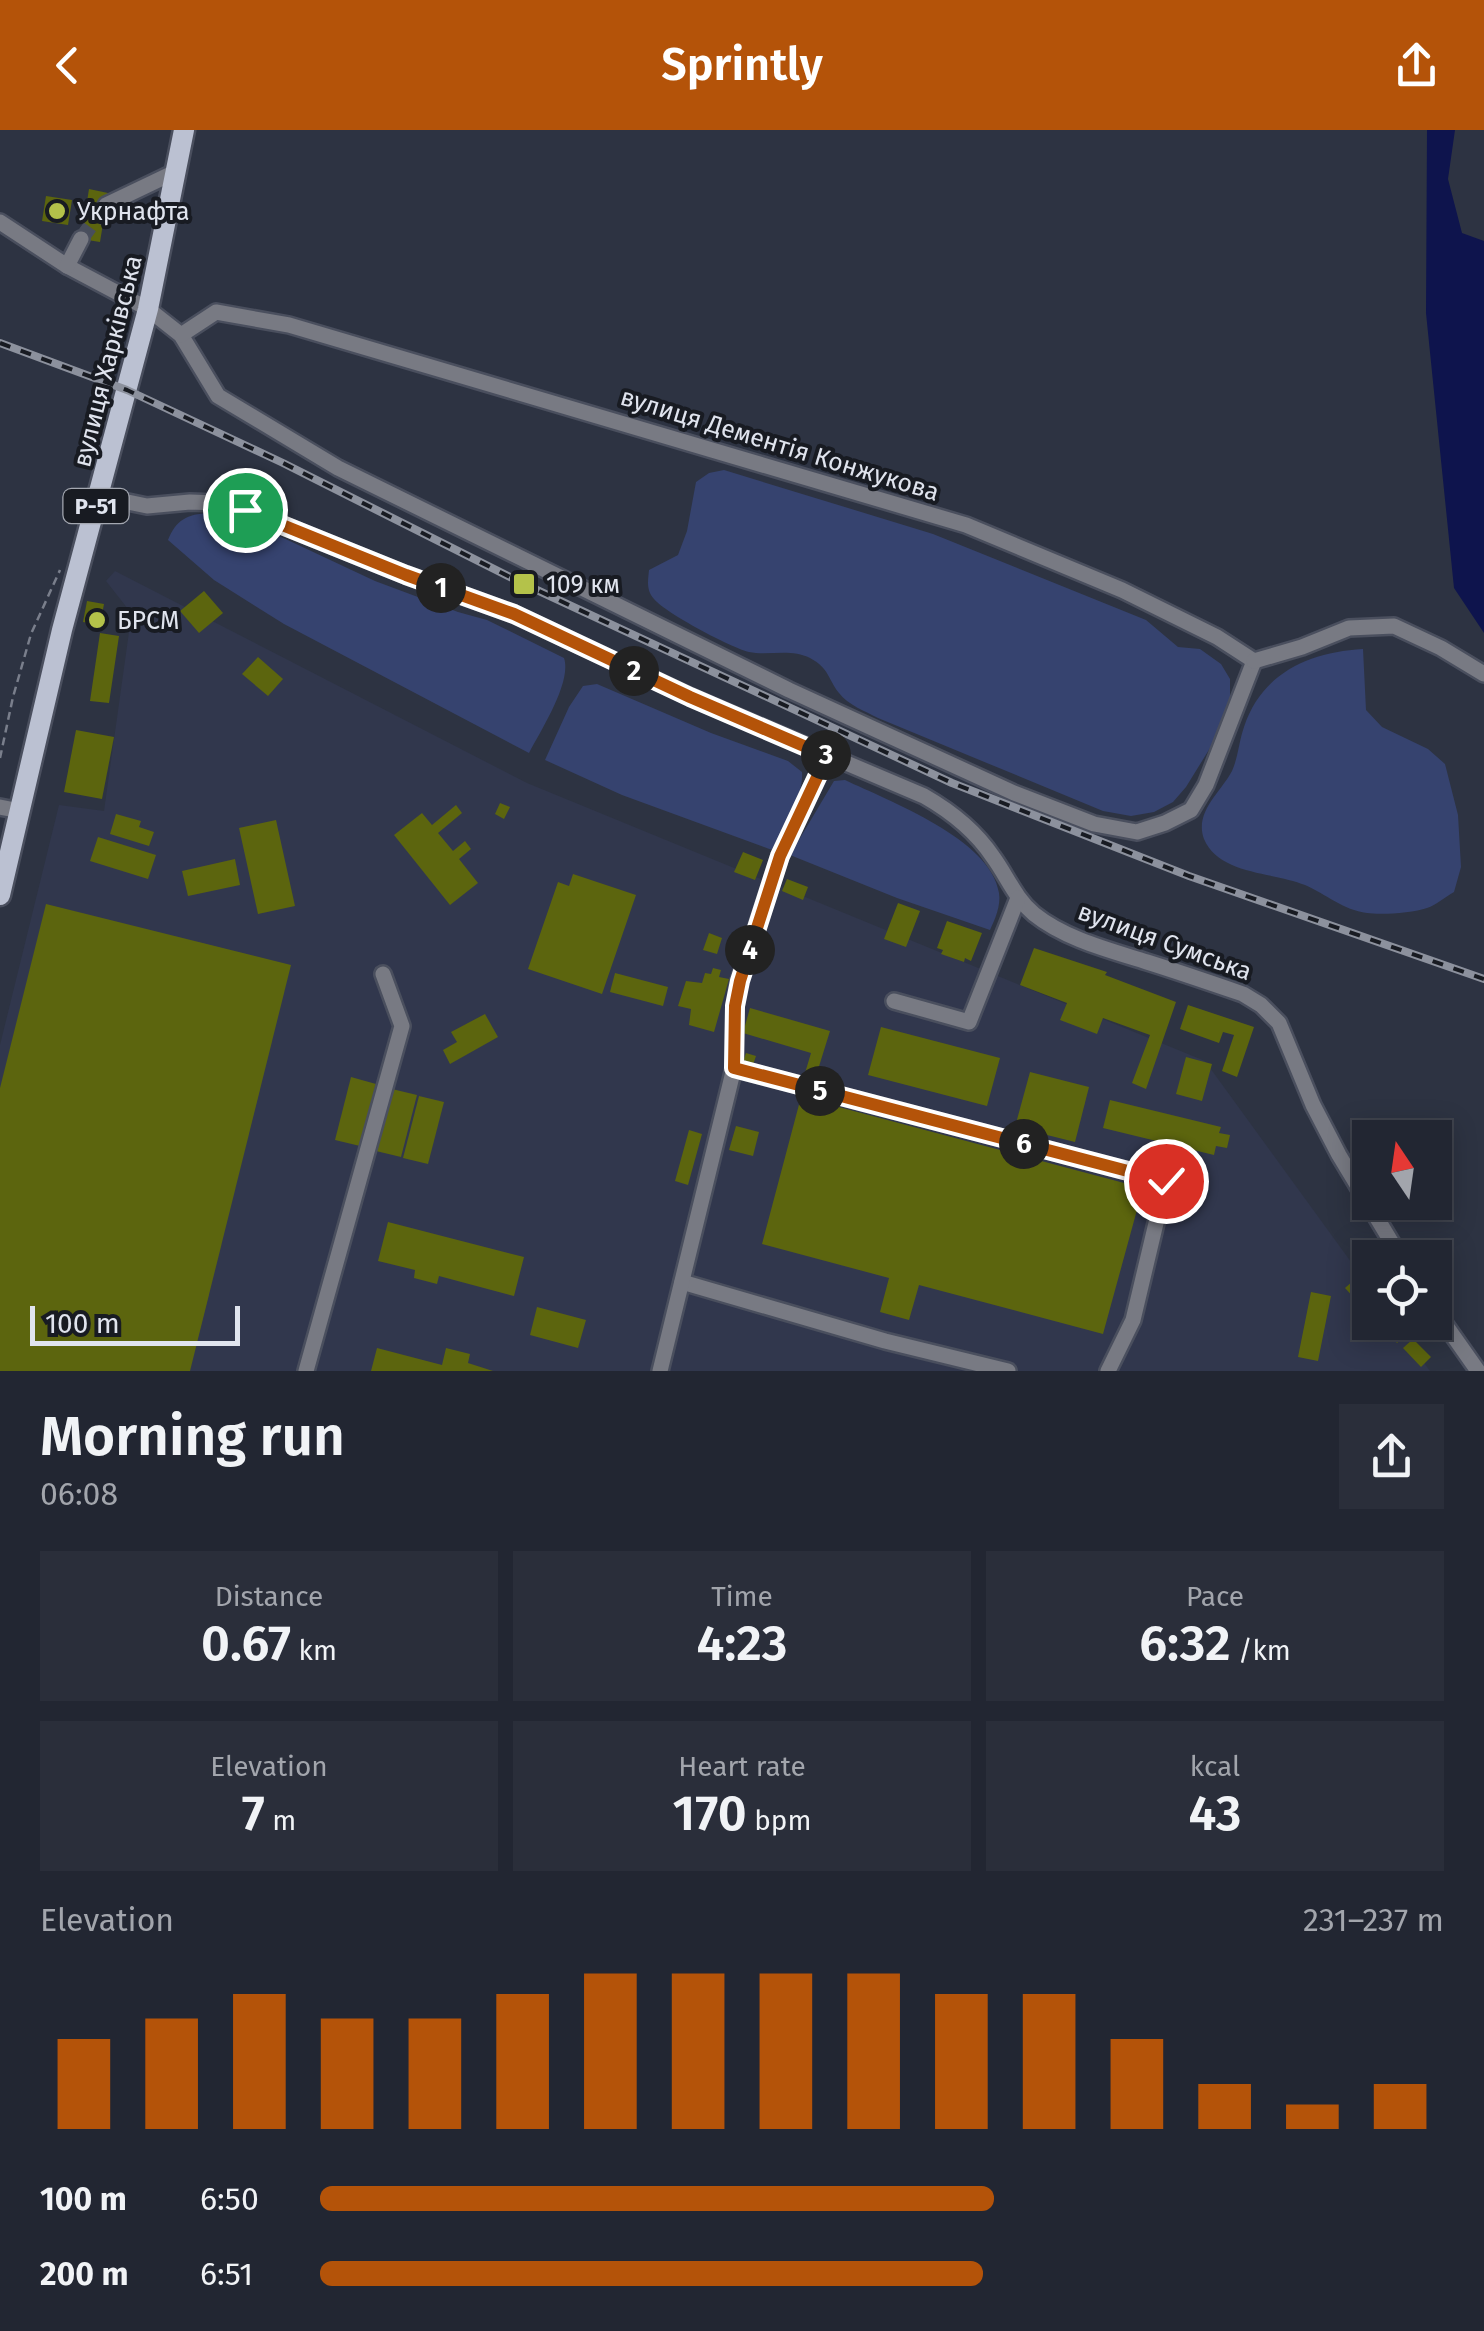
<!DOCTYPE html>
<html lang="en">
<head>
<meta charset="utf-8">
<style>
	:root { --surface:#222632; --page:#2a2e3a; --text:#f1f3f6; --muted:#a2a5ac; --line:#3f434d; --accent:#b45309 }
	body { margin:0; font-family:"Fira Sans",sans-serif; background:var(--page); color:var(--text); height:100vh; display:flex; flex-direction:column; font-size:38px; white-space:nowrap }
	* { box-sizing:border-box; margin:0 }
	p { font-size:32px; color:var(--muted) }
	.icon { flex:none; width:55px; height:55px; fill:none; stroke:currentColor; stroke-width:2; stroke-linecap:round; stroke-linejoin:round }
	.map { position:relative; height:1241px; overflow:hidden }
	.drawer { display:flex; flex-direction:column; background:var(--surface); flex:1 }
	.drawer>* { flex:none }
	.needle { width:65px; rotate:347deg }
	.buttons { position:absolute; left:1352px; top:990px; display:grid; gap:20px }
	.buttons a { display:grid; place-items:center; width:100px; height:100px; border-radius:0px; background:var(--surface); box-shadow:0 5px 25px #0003,0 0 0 2px var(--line); font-size:50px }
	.scale { position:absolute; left:30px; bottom:25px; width:210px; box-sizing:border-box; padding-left:10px; border:5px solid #e0e4ee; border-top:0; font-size:28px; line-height:35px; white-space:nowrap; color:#e0e4ee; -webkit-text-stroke:8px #181b22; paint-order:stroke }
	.pin { position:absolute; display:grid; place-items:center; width:85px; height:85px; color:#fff; margin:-42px; border:5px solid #fff; border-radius:50%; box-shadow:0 2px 10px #0007 }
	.km { position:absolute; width:50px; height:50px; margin:-25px; border-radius:50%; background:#222; color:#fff; font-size:28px; line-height:50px; text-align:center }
	.round { display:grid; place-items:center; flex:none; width:105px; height:105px; border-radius:0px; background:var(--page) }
	.headline { display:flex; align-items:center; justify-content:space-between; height:170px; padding:0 40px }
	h1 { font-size:55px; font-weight:600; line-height:75px }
	.figures { display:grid; grid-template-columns:repeat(3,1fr); gap:15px; height:170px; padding:10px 40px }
	.figures div { display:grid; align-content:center; border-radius:0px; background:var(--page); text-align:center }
	.figures b { font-size:50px; font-weight:600 }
	.figures small { font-size:28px; font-weight:400 }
	.figures p { font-size:28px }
	.chart { height:280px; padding:20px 40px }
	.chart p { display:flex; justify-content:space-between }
	.chart svg { width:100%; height:180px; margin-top:10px; stroke:var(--accent); stroke-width:6 }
	ul { padding:0 40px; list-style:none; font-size:32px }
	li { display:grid; grid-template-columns:160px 120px 1fr; align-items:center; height:75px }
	li i { height:25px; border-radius:12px; background:var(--accent) }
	header { display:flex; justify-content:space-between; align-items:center; height:130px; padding:0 40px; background:var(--accent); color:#fff; font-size:45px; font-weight:600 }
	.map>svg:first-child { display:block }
</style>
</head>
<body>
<header><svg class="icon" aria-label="back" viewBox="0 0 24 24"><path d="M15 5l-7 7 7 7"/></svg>Sprintly<svg class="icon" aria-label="share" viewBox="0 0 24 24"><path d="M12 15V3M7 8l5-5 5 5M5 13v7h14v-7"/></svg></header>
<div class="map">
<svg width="1484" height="1241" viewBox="0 0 1484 1241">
	<rect width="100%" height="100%" fill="#2d3342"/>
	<polygon fill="#31374d" points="115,441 527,653 1205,931 1370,1158 1370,1192 1395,1193 1430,1241 0,1241 0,915 59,675 104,681 129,502 139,493 106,451"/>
	<g fill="#36436f">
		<path d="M724,340l209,64 213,86 32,27 22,2 21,15 9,15v19l-15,42 -29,47 -13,15 -19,10 -23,4 -28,-5 -225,-93c-13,-7 -30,-13 -39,-25 -11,-14 -10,-25 -29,-35 -19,-10 -42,-2 -61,-6 -19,-5 -82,-38 -95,-53 -8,-9 -6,-18 -5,-29l29,-15 9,-24 9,-49 13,-9z"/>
		<path d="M209,383l18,1 22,8 126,59 83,31 29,8 77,38c8,24 -23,72 -35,95l-245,-129 -70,-44 -46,-40c8,-20 19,-26 41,-27z"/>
		<path d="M1363,519l3,61 16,17 46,22 17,15 13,51 3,52 -7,25c-9,5 -18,13 -27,16 -14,5 -46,7 -60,5 -24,-3 -41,-19 -62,-28 -31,-13 -86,-10 -101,-46 -10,-27 17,-47 28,-68 6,-13 7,-30 12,-44 18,-54 65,-75 119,-78z"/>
		<path d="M597,554l114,49 77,28 14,11c2,22 -18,58 -30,78l-150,-55 -77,-35 24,-53 14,-21z"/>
		<path d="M845,650c44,21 146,59 154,113 2,13 -4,26 -9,37l-93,-32 -107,-43 44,-74z"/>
	</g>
	<polygon fill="#0e144d" points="1427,0 1455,0 1448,49 1462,103 1484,111 1484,503 1454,458 1426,183"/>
	<g fill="#5c650e">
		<polygon points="89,59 108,63 100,112 81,109"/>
		<polygon points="46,66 72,70 68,95 42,91"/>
		<polygon points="204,461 223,483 199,503 180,481"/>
		<polygon points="87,471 104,474 100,495 83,492"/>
		<polygon points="100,503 119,506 109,573 90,571"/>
		<polygon points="258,527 283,549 268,566 242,544"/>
		<polygon points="76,600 114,607 102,669 64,662"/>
		<polygon points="500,673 510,677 504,689 495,684"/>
		<polygon points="456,675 462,683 438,703 453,721 465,711 471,719 459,729 478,753 450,775 394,705 422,683 432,695"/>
		<polygon points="116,684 141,691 139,697 154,702 149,716 110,704"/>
		<polygon points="276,690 295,776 258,784 239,698"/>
		<polygon points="98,707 156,725 148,749 90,731"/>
		<polygon points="743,722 763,730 755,750 734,742"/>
		<polygon points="235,729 240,755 188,766 182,741"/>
		<polygon points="573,744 636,765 602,864 528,839 558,752 569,756"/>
		<polygon points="787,749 808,757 803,770 782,761"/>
		<polygon points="898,773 920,781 906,817 884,809"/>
		<polygon points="46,774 291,835 190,1241 0,1241 0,958"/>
		<polygon points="947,791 982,803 971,831 965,828 964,832 941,824 943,820 937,818"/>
		<polygon points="709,803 722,808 717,824 703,820"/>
		<polygon points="1034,818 1107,842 1105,845 1176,872 1146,959 1132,953 1150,905 1103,888 1097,904 1060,890 1067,873 1020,855"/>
		<polygon points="713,838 721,840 719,847 729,849 714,902 689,895 691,879 678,876 686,851 702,853 705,843 711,844"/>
		<polygon points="615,843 668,857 663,876 610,862"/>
		<polygon points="1188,875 1254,897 1237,947 1222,941 1234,905 1223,902 1219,913 1180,899"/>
		<polygon points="750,878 830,901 816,946 805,943 811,923 743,903"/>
		<polygon points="485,884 498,907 450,934 443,920 457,912 451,902"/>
		<polygon points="881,897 1000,928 987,976 868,945"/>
		<polygon points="746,923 756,926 753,935 743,932"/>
		<polygon points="1186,927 1212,934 1202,971 1176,964"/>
		<polygon points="1030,942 1089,957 1075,1012 1015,997"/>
		<polygon points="351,947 376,954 360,1016 335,1010"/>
		<polygon points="392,959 417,965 401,1027 376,1021"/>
		<polygon points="419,966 444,972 428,1034 403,1028"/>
		<polygon points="801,967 1143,1058 1103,1204 919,1155 909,1190 880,1182 889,1148 762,1114"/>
		<polygon points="1110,970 1221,997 1219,1003 1230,1005 1227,1018 1216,1016 1214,1025 1103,998"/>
		<polygon points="736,996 759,1002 753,1026 729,1020"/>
		<polygon points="689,1000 702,1004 688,1055 675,1051"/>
		<polygon points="388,1092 524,1127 514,1166 439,1146 437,1154 414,1148 415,1140 378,1131"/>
		<polygon points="1361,1144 1370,1153 1370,1185 1345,1158"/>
		<polygon points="1311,1162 1331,1166 1318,1231 1298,1227"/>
		<polygon points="537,1177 586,1190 578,1218 530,1205"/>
		<polygon points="1378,1192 1407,1192 1413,1199 1397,1213"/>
		<polygon points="1413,1209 1431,1227 1421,1237 1403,1218"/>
		<polygon points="377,1218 442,1235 446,1218 470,1224 468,1233 493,1241 371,1241"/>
	</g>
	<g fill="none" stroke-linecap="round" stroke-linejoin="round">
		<polyline stroke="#484e5c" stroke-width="15" stroke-dasharray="15 8" stroke-linecap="butt" points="81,109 106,75"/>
		<g stroke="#4a4f5e" stroke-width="20">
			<g id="minor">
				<polyline points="106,75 175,42"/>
				<polyline points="0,92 67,136 148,179 181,205 218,266 338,338 789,560 1014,663 1094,694 1137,702 1165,693 1191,680 1206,655 1254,531"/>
				<polyline points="67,136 81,109"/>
				<polyline points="181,205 216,182 289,195 966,395 1122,460 1217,507 1254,531"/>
				<path d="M99,366l48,10 43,-4 27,1 28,7 161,65 108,39 177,83 233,99c28,16 51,34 69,61 14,19 22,41 41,57 31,25 75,36 113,48 32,10 64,21 96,32l18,11 18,18 34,82 26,50 62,103"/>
				<polyline points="1254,531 1302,517 1349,498 1394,496 1441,518 1484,544"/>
				<polyline points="0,677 20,681"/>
				<polyline points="894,871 969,892 1018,768"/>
				<polyline points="734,938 1166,1051 1133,1190 1108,1241"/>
				<polyline points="682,1152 885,1211 1008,1241"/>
				<polyline points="1435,1180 1478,1241"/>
				<polyline points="306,1241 402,896 383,844"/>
				<polyline points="660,1241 734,938 735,876 739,851 780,726 827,626"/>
			</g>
		</g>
		<g stroke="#4a4f5e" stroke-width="25">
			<polyline id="major" points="0,765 62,500 148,179 184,0"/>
		</g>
		<polyline stroke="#7a7f8c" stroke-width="2.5" stroke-dasharray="8 5" stroke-linecap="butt" points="0,628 13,567 31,504 60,440"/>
		<use href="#minor" stroke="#787a83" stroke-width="15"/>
		<use href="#major" stroke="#bbc1d2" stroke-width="20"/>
		<g stroke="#8c919d" stroke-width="8">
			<polyline id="rail" points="0,213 127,260 283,333 524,454 952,653 1189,746 1484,849"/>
		</g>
		<use href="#rail" stroke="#181b22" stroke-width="4" stroke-dasharray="11" stroke-linecap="butt"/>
	</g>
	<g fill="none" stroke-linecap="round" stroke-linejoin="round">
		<g stroke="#fff" stroke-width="20">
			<polyline id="route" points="245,380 406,445 514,484 690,567 827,626 780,726 740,851 735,876 734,938 1166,1051"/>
		</g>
		<use href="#route" stroke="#b45309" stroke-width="12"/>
	</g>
	<g fill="#b4c24a" stroke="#181b22" stroke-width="4">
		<circle cx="57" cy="81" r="10"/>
		<rect x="512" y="442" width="24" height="24" rx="5"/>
		<circle cx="97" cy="490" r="10"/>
	</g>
	<g text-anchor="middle" stroke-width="8" stroke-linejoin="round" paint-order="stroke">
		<rect fill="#181b22" stroke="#a4a8b1" stroke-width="2.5" x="63.5" y="359" width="65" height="34" rx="8"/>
		<g font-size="22" font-weight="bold" fill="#e0e4ee">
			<text x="96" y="384">Р-51</text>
		</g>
		<g font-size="25" fill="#e0e4ee" stroke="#181b22" text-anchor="start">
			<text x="77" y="90">Укрнафта</text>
			<text x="546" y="463">109 км</text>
			<text x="117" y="499">БРСМ</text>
		</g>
		<g font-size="25" fill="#e0e4ee" stroke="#181b22">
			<text transform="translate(107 231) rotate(-76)" y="9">вулиця Харківська</text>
			<text transform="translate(780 314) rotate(17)" y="9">вулиця Дементія Конжукова</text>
			<text transform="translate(1165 811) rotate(20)" y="9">вулиця Сумська</text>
		</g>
	</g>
</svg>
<div class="buttons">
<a><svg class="needle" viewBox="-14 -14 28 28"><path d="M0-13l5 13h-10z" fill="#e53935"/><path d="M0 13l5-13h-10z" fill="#a2a5ac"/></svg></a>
<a><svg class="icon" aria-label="locate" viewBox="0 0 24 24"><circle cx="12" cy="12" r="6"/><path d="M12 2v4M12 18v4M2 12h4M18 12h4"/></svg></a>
</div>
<div class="scale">100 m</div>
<div class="pin" style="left:245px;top:380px;background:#1e9e55"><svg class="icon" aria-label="arrive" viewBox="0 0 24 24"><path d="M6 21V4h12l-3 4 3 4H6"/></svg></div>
<div class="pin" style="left:1166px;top:1051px;background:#d93025"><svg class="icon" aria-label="check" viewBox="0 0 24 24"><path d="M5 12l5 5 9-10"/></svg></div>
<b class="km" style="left:441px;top:458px">1</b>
<b class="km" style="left:634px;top:541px">2</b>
<b class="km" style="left:826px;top:625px">3</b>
<b class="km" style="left:750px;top:820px">4</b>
<b class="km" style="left:820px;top:961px">5</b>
<b class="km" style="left:1024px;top:1014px">6</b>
</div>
<section class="drawer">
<div class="headline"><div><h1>Morning run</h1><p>06:08</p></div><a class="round"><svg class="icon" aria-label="share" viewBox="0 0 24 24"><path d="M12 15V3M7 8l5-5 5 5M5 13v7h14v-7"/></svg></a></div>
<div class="figures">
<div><p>Distance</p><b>0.67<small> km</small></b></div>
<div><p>Time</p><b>4:23</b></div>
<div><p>Pace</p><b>6:32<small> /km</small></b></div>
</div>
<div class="figures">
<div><p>Elevation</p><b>7<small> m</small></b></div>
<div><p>Heart rate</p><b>170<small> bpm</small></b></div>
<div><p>kcal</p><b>43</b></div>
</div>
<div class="chart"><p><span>Elevation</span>231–237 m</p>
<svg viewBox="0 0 160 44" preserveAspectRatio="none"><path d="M5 44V22M15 44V17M25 44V11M35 44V17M45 44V17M55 44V11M65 44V6M75 44V6M85 44V6M95 44V6M105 44V11M115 44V11M125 44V22M135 44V33M145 44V38M155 44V33"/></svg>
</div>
<ul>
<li><b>100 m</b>6:50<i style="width:60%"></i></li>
<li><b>200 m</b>6:51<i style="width:59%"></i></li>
</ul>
</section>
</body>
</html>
